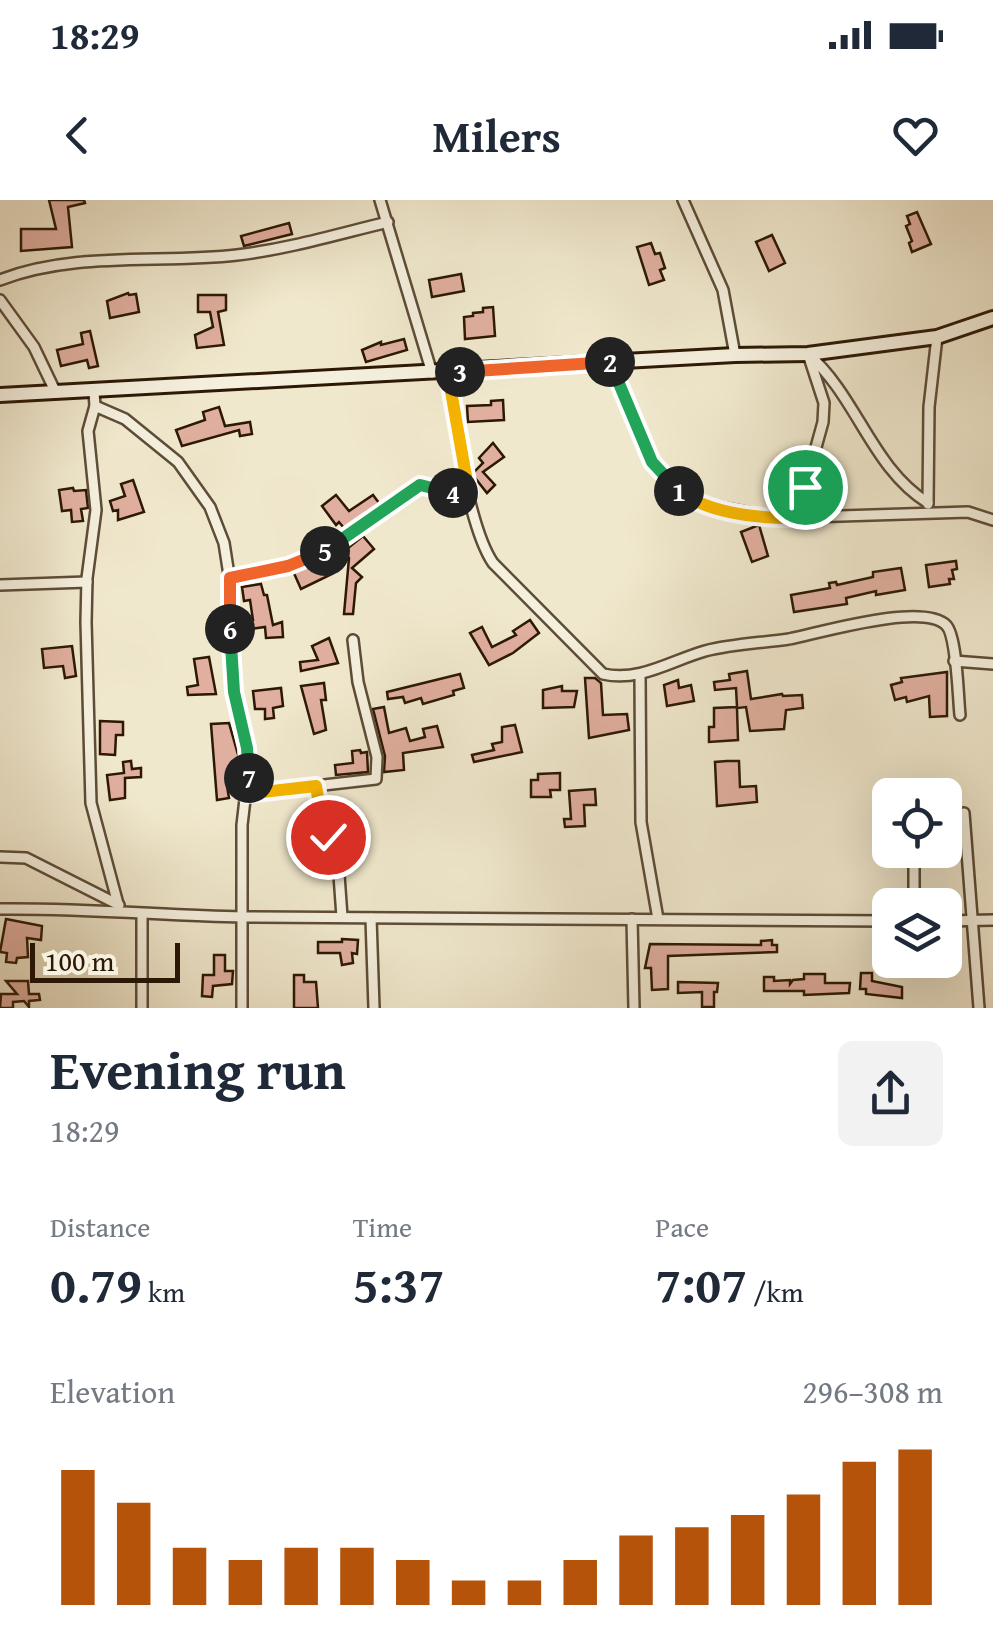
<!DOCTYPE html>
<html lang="en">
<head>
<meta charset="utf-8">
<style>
	:root { --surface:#fff; --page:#f2f2f3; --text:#1f2937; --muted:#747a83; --accent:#b45309 }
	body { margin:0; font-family:"Gentium Book Plus",serif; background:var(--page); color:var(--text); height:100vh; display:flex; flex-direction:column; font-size:38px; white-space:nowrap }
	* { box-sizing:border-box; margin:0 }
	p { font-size:32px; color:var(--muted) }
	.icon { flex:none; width:55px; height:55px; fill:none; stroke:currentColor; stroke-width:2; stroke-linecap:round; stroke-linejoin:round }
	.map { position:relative; height:808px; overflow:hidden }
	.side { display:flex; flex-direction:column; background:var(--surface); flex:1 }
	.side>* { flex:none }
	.buttons { position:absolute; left:872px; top:578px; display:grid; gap:20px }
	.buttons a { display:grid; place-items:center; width:90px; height:90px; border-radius:15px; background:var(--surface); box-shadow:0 10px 40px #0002; font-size:50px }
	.scale { position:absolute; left:30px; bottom:25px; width:150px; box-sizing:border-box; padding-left:10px; border:5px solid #2c1805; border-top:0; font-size:28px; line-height:35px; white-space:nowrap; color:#2c1805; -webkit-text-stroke:8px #f5f0de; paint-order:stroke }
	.pin { position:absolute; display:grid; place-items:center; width:85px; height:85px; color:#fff; margin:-42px; border:5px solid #fff; border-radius:50%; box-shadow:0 2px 10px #0007 }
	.km { position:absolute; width:50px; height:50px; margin:-25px; border-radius:50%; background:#222; color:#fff; font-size:28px; line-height:50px; text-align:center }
	.round { display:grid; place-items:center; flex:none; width:105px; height:105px; border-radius:15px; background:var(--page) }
	.head { display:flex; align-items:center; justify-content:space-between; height:170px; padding:0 50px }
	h1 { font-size:55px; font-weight:700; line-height:75px }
	.figures { display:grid; grid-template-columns:repeat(3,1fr); gap:15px; height:170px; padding:10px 50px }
	.figures div { display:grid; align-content:center }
	.figures b { font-size:50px; font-weight:700 }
	.figures small { font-size:28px; font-weight:400 }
	.figures p { font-size:28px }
	.chart { height:280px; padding:20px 50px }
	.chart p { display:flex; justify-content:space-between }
	.chart svg { width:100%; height:180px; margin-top:10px; stroke:var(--accent); stroke-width:6 }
	.status { display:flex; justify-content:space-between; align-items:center; height:70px; padding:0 50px; background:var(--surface); direction:ltr }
	.status svg { height:28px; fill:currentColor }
	header { display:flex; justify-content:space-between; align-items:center; height:130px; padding:0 50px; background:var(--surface); font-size:45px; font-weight:700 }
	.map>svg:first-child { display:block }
</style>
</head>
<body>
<div class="status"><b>18:29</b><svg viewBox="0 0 49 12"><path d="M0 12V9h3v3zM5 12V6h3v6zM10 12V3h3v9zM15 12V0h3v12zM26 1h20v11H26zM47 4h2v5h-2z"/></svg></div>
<header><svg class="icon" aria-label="back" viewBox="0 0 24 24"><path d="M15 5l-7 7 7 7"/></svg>Milers<svg class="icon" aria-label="heart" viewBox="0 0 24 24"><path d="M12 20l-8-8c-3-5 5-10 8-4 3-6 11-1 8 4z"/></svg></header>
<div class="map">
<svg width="993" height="808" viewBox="0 0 993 808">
	<rect width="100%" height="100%" fill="#f0e8cd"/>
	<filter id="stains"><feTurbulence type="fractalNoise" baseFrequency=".002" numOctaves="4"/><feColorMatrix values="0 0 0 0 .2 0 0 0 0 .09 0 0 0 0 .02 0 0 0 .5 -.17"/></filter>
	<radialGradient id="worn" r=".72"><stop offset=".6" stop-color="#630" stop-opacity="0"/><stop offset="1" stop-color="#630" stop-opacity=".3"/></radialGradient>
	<g fill="#e0af9f" stroke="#2c1805" stroke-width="2.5">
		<polygon points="49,0 84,0 85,3 68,7 72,47 21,51 21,29 56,29"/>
		<polygon points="917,12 931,44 912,52 909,43 912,41 906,26 910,24 907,16"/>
		<polygon points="289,23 292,34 244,46 241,36"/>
		<polygon points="772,35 785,63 769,71 756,42"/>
		<polygon points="651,43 655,54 660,53 665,68 660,70 664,80 649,85 637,47"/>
		<polygon points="461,74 464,91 432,97 429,80"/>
		<polygon points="128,93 129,95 136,94 139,112 110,118 107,101"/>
		<polygon points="198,95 226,95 226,110 218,112 224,145 197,148 195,135 213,127 210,112 198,112"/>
		<polygon points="493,107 495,136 465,139 464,117 473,116 473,113 483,112 483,108"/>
		<polygon points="90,131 98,166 89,168 87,160 61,166 57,150 83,144 81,133"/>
		<polygon points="404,139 407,150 366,162 362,150 381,142 381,145"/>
		<polygon points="503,200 504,220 468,222 467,206 491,205 491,201"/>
		<polygon points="219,207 225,226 250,222 252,234 240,236 239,230 182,246 176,230 205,220 203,212"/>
		<polygon points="493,243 504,257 483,272 495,285 487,293 472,274 483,263 479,258"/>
		<polygon points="133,280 144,312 118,320 118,310 113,311 110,301 125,296 121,284"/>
		<polygon points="73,288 74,291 86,290 88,308 81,309 83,321 72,322 71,310 62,311 59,290"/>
		<polygon points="336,295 349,311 373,295 379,303 344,328 339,322 336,325 322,306"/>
		<polygon points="759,325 768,356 752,362 741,332"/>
		<polygon points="363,336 374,349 352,368 362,377 356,383 353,414 344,414 349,358 343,352"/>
		<polygon points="324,361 332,374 301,389 293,371"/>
		<polygon points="956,361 957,369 952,370 954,379 949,379 950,384 929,387 926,365"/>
		<polygon points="901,368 905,390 876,395 876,391 846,398 847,404 794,412 791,395 830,388 829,383 836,382 837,385 873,377 873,372"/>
		<polygon points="261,384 264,395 267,395 273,425 282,422 283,437 266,438 265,427 251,429 249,421 253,420 250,400 244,401 242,387"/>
		<polygon points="530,420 539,433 513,453 489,465 470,433 482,427 492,447 516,435 513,431"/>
		<polygon points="329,438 338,463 301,471 300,462 318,460 312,446"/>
		<polygon points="72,446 76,476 65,478 63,466 44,468 42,449"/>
		<polygon points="209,457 216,494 188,495 187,487 198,485 194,459"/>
		<polygon points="747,471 751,499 782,494 783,496 802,495 803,508 786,510 784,529 750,531 746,507 737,508 738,540 709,542 709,527 714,527 714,508 737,507 736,488 715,490 714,482 730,480 729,474"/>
		<polygon points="947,472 947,516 930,517 929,496 907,502 906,497 895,500 891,485 902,482 901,478"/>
		<polygon points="460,474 464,488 453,491 454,495 423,504 421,498 405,503 403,497 388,499 387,492"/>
		<polygon points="585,478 595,478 601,483 603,515 627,514 629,530 589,538"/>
		<polygon points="678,480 679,488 691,485 694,501 667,506 664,485"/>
		<polygon points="324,483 326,500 321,500 326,530 314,534 301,486"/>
		<polygon points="562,486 562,491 577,491 574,507 543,508 543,490"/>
		<polygon points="281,488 283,506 273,508 274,518 265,519 265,509 255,509 253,491"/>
		<polygon points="384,507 389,533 406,528 410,541 425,537 423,529 437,526 443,547 403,553 404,570 384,572 385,556 373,509"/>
		<polygon points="100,521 123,522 123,535 116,535 115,555 100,554"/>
		<polygon points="229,523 241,565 240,576 228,576 226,580 229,598 217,600 211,524"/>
		<polygon points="515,525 522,552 474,562 472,555 494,550 492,544 502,542 502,527"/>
		<polygon points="360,550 361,553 367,552 368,572 336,575 335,565 353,563 352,551"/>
		<polygon points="131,561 132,569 141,568 141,577 125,578 125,598 110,600 107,575 124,573 123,562"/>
		<polygon points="727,561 739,561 740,587 756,586 757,602 717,606 715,562"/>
		<polygon points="560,573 560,590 550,590 551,597 531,597 531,580 538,580 538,574"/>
		<polygon points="595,589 596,605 584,605 585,626 565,627 564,619 571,619 569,591"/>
		<polygon points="6,719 42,726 41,740 27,738 28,757 17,758 16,763 6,762 7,753 0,752"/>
		<polygon points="342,739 358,740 357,754 352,753 353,763 342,765 340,753 318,753 318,742 342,742"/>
		<polygon points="772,740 772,745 777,745 777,752 668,756 668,789 652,790 651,768 645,768 650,744 761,745 761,741"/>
		<polygon points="214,755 225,755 225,771 233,771 232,784 213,786 212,797 202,796 203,775 214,775"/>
		<polygon points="861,773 872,773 872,781 902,787 902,798 866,794 866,789 860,789"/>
		<polygon points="804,774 825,774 825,783 850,783 849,793 804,795 804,791 764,791 764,777 774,777 774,781 790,780 790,784 793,780 804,779"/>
		<polygon points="294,775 304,775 304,782 316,782 318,808 294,808"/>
		<polygon points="6,781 28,781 29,794 39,794 40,800 29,801 29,807 24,801 13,802 13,808 0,808 1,794 17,794"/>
		<polygon points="678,782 718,783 717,792 714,792 714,807 702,807 702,792 678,793"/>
	</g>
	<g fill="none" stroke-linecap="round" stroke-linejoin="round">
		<g stroke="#5d4c37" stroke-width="14">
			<g id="street">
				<polyline points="380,0 432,173"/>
				<polyline points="683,0 723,90 735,155"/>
				<path d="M0,80c74,-29 160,-16 237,-25 51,-6 101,-21 151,-33"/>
				<polyline points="0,100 34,147 56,193"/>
				<polyline points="612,162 612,171 652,262 684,295 699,303 777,318 968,312 993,320"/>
				<path d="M448,172c4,46 21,156 45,191l110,111c37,8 67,-13 102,-23 27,-7 56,-8 84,-12 31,-6 133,-37 157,-14 11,11 12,72 14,90"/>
				<polyline points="94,192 95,206 88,231 96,310 87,378 86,422 91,603 118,704"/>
				<polyline points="95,206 125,219 178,262 210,307 224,343 231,388 234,492 249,565 242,625 242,808"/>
				<polyline points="928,304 929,207 937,137"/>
				<path d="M787,318l3,-13 15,-18 18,-65 1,-19 -16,-49c50,44 63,113 120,149"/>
				<polyline points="229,378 256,374 319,355 419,285 469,293"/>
				<polyline points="0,385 87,382"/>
				<polyline points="954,461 993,464"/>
				<polyline points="640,475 641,622 658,719"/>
				<polyline points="316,586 321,616 338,661 342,717"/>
				<polyline points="246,594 376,579 377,557 358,482 353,440"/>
				<polyline points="964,613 979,808"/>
				<polyline points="914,650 914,705"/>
				<polyline points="0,657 26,658 119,705"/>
				<path d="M0,709c82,-1 161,6 243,8l647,4"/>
				<polyline points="371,718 374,808"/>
				<polyline points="632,719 634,808"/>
				<polyline points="945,721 993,720"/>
				<polyline points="142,808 142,714"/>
			</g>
		</g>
		<g stroke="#2c1805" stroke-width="18">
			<polyline id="secondary" points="0,195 735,155 808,154 937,137 993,118"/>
		</g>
		<use href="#street" stroke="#f5f0de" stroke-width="9"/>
		<use href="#secondary" stroke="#f5f0de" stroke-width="12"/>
	</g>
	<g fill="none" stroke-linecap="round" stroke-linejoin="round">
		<g stroke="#fff" stroke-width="20">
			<path id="split-1" d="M679,291c28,21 74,27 109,27l2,-13 15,-18"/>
		</g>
		<g stroke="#fff" stroke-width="20">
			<polyline id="split-2" points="610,162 652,262 679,291"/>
		</g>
		<g stroke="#fff" stroke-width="20">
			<polyline id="split-3" points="460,172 610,162"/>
		</g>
		<g stroke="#fff" stroke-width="20">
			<polyline id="split-4" points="453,293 469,293 449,180 448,172 460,172"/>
		</g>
		<g stroke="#fff" stroke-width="20">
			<polyline id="split-5" points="325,351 420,285 453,293"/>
		</g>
		<g stroke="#fff" stroke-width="20">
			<polyline id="split-6" points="230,429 230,378 288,366 325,351"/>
		</g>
		<g stroke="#fff" stroke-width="20">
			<polyline id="split-7" points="230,429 234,492 247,548 249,578"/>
		</g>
		<g stroke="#fff" stroke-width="20">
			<polyline id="split-8" points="249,578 246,594 316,586 321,616 328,637"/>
		</g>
		<use href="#split-1" stroke="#f5b400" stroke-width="12"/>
		<use href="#split-2" stroke="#22a559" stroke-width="12"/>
		<use href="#split-3" stroke="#f0652b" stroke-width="12"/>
		<use href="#split-4" stroke="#f5b400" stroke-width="12"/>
		<use href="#split-5" stroke="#22a559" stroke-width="12"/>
		<use href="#split-6" stroke="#f0652b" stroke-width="12"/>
		<use href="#split-7" stroke="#22a559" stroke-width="12"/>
		<use href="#split-8" stroke="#f5b400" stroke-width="12"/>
	</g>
	<rect width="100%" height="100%" filter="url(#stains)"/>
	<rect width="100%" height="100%" fill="url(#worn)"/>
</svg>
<div class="buttons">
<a><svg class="icon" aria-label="locate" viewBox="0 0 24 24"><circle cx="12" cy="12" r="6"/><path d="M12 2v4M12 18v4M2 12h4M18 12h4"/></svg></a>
<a><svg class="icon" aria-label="layers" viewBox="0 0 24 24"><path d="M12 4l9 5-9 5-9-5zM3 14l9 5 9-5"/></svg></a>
</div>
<div class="scale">100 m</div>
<div class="pin" style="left:805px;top:287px;background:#1e9e55"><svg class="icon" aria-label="arrive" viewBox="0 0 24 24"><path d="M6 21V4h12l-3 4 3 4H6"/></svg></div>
<div class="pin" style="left:328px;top:637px;background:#d93025"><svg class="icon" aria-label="check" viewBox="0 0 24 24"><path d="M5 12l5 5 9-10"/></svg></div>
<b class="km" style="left:679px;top:291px">1</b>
<b class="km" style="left:610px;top:162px">2</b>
<b class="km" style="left:460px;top:172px">3</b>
<b class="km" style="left:453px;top:293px">4</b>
<b class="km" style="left:325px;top:351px">5</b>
<b class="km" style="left:230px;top:429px">6</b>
<b class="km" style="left:249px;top:578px">7</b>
</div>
<section class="side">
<div class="head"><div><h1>Evening run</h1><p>18:29</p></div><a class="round"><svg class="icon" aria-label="share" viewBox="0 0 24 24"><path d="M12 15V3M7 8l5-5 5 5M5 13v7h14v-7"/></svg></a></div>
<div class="figures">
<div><p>Distance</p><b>0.79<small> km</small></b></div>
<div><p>Time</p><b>5:37</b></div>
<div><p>Pace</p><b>7:07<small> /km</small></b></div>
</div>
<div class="chart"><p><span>Elevation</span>296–308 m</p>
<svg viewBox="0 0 160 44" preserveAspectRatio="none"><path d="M5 44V11M15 44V19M25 44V30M35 44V33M45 44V30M55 44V30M65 44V33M75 44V38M85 44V38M95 44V33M105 44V27M115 44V25M125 44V22M135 44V17M145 44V9M155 44V6"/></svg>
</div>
</section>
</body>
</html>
